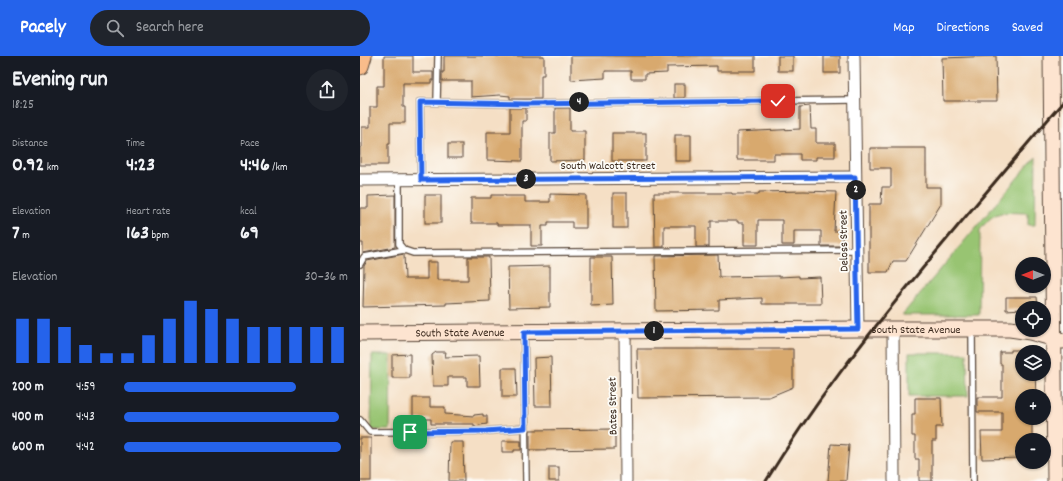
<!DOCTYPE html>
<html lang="en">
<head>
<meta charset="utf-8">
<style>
	:root { --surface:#171b24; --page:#20242c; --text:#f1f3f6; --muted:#9ea1a6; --accent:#2563eb }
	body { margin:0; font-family:Dekko,sans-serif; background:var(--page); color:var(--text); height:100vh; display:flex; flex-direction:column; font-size:15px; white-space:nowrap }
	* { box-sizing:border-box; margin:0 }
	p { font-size:13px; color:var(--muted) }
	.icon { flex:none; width:22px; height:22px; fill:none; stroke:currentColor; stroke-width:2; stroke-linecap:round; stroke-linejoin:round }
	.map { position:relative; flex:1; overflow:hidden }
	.drawer { display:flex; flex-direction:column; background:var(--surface); width:360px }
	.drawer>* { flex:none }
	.needle { width:26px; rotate:270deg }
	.controls { position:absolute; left:655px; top:201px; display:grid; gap:8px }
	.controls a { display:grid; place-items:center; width:36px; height:36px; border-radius:50%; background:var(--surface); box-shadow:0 1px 3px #0004; font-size:20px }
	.pin { position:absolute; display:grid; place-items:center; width:34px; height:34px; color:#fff; margin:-17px; border-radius:8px; box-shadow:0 2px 6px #0006 }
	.km { position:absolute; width:20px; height:20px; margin:-10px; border-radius:50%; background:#222; color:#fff; font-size:11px; line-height:20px; text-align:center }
	.round { display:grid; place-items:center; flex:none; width:42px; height:42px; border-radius:21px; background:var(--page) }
	.overview { display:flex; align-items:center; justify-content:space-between; height:68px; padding:0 12px }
	h1 { font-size:22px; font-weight:700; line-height:30px }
	.stats { display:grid; grid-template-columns:repeat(3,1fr); gap:6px; height:68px; padding:4px 12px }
	.stats div { display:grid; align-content:center }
	.stats b { font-size:20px; font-weight:700 }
	.stats small { font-size:11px; font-weight:400 }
	.stats p { font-size:11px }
	.chart { height:112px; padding:8px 12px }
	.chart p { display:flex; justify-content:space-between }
	.chart svg { width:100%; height:72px; margin-top:4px; stroke:var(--accent); stroke-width:6 }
	ul { padding:0 12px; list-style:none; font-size:13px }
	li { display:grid; grid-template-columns:64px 48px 1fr; align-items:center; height:30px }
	li i { height:10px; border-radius:5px; background:var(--accent) }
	header { display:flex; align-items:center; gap:24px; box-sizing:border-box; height:56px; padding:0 20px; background:var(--accent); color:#fff }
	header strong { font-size:19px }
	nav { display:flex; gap:22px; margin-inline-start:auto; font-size:14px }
	.search { width:280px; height:36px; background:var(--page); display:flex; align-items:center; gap:10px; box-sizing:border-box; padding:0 14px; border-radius:22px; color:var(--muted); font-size:15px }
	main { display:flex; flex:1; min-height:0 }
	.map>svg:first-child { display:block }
</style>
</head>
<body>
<header>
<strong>Pacely</strong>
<div class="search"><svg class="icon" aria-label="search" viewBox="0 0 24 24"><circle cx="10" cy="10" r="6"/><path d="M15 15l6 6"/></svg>Search here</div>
<nav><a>Map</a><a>Directions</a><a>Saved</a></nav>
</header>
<main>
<section class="drawer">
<div class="overview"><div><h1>Evening run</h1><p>18:25</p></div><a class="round"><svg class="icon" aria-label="share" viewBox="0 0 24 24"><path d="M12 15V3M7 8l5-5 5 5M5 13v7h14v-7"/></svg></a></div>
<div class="stats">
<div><p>Distance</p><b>0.92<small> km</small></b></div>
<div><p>Time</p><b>4:23</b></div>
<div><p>Pace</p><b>4:46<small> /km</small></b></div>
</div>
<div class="stats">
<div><p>Elevation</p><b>7<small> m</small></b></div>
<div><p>Heart rate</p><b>163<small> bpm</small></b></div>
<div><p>kcal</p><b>69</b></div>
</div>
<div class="chart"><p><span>Elevation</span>30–36 m</p>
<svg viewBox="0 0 160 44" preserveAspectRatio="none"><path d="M5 44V17M15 44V17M25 44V22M35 44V33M45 44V38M55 44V38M65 44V27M75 44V17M85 44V6M95 44V11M105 44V17M115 44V22M125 44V22M135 44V22M145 44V22M155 44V22"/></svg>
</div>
<ul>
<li><b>200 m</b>4:59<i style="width:77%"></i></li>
<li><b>400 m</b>4:43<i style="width:96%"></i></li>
<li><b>600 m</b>4:42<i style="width:97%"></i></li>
</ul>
</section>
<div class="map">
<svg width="703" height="425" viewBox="0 0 703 425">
	<rect width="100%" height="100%" fill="#fdfcf7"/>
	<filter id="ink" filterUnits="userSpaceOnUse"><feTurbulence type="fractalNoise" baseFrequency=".025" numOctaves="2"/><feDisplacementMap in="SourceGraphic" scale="8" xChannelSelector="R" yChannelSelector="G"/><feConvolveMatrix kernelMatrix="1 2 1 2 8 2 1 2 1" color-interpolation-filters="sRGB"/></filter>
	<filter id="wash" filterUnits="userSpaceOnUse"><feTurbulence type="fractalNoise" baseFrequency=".012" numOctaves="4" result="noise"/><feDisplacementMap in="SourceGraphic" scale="16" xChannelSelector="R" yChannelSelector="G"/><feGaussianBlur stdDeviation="0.9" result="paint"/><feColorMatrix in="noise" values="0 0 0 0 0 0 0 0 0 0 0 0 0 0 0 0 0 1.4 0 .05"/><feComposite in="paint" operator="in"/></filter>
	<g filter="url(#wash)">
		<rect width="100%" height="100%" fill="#f5dfc5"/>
		<g fill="#98c472" stroke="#6a7748">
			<path d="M676,100l-1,69h-7v-12c-25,0 -32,-5 -48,17l-1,85h-77z"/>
			<polygon points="549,297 607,297 608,340 549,340"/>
			<polygon points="12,299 31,299 30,374 11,374"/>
		</g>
		<g id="blocks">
			<g fill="#d8a96e">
				<polygon points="24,0 53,0 53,16 73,16 73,25 71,25 71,27 43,27 43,51 45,51 45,67 30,67 30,88 28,88 28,109 0,109 0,91 2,91 2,71 10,71 10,51 17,51 17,30 24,30"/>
				<polygon points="84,0 184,0 184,19 181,19 181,43 150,43 150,40 140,39 111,41 111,25 82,25 82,16 84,16"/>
				<polygon points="211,0 395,0 395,15 357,15 357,10 307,11 307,17 285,18 285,23 271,23 271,15 245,15 245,22 211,24"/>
				<rect x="418" y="0" width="15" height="15"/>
				<rect x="464" y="0" width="16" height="17"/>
				<polygon points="636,0 637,45 583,45 582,2"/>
				<rect x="314" y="28" width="11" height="14"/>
				<polygon points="450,50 451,73 456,73 456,87 475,87 475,101 456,101 456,104 440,104 440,98 414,98 414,104 377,104 377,76 440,73 440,51"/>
				<polygon points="150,52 166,52 166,65 162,65 162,105 127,104 127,76 150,76"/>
				<polygon points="195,52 210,52 210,75 225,75 225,104 190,105 190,77 195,77"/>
				<rect x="252" y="77" width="34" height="28"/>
				<rect x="315" y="79" width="16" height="26"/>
				<rect x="88" y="88" width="14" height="14"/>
				<polygon points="510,92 566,92 566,131 581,131 581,148 546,205 533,205 528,216 509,216 509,148 521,148 522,131 531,131 531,112 510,112"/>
				<polygon points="444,135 476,136 474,175 482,175 482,190 461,190 461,175 434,175 434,189 422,189 422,164 398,164 398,189 384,189 384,167 378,167 378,165 351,165 351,172 349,172 349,191 336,191 336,170 304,170 304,191 295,191 294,137 372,137 372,138 399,138 399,136"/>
				<rect x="253" y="137" width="14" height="35"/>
				<polygon points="190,138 226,139 226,172 212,172 212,166 188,166 188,170 182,170 182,190 171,190 171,169 137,169 137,167 111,167 111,142 131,142 131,139 145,139 145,140 165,140 165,146 190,146"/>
				<polygon points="35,139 35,191 3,197 3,187 0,187 0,152 8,152 8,140"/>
				<rect x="65" y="139" width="16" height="28"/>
				<polygon points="44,198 45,223 67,223 67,206 77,206 77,224 108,224 108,201 129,201 130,245 86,247 86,249 3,251 4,210 7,205"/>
				<polygon points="358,199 359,221 419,220 419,221 439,220 439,222 460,221 461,248 402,248 402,242 378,243 359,244 359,254 296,255 295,200"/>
				<polygon points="231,201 252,201 253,249 231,250"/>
				<polygon points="190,210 190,251 149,252 148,211"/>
				<polygon points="646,241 677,241 678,252 646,254"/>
				<polygon points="277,293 433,293 433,331 409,341 278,342"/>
				<polygon points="651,294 662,294 662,318 675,318 676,338 664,338 664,340 662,340 662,362 672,362 672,384 662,384 662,402 622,403 621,376 642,376 642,356 617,356 617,341 642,341 642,308 640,308 640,296 651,296"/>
				<polygon points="76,296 86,296 85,301 119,300 120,330 107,330 107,321 88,321 88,330 73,330 72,299"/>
				<polygon points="50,298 50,322 32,322 32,299"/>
				<polygon points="191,301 192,350 175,350 174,302"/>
				<polygon points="142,312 156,312 157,341 142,341"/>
				<polygon points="53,342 70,342 70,351 85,351 85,358 114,360 114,359 123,358 123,360 127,360 127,368 114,370 114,368 71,368 71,363 53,363"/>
				<polygon points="555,342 581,342 582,371 576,371 576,385 572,385 572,425 559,425 559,403 555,403 555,380 552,380 552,358 555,358"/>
				<polygon points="255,373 255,393 170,394 170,374"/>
				<rect x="0" y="382" width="11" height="43"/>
				<polygon points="142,385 161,385 161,394 154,394 154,396 142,396"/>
				<polygon points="90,386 103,386 104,425 89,425"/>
				<polygon points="471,388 489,389 486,425 468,425"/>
				<rect x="189" y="411" width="10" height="14"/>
			</g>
		</g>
	</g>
	<g filter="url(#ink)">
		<use href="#blocks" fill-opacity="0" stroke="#574537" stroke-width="1"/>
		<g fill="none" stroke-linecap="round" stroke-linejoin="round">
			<g stroke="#574537" stroke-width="8">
				<g id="lane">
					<polyline points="77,46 78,0"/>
					<polyline points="39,124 39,188 44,194 53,197 497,194"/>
					<polyline points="61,124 60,46 165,48 494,44"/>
					<polyline points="0,208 4,201 44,194"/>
					<polyline points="612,273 613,425"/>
					<polyline points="164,277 166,425"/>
					<polyline points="0,364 10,376 126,375 165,372"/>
				</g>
			</g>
			<g stroke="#574537" stroke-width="13">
				<g id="street">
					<polyline points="494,0 498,273"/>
					<polyline points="0,124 495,121"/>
					<polyline points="533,273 534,425"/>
					<polyline points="265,275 266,425"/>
				</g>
			</g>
			<g stroke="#574537" stroke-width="17">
				<g id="secondary">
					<polyline points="691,0 695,425"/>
					<path id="s1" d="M0,277l498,-4h152l20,3 33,9"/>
				</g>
			</g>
			<g stroke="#574537" stroke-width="19">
				<polyline id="primary" points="0,10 3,0"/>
			</g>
			<use href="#lane" stroke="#fff" stroke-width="5.5"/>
			<use href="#street" stroke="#fff" stroke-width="11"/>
			<use href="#secondary" stroke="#fde4d0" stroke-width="15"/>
			<use href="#primary" stroke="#f9bc8a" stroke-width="17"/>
			<path stroke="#3b2a1e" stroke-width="3" d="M406,425c46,-75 100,-144 156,-212 47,-57 94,-112 141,-167"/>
		</g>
	</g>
	<g fill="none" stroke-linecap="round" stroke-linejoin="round" filter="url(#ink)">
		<g stroke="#fff" stroke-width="8">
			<polyline id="route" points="50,376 126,375 165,372 164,276 498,273 495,121 61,124 60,46 165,48 418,45"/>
		</g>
		<use href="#route" stroke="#2563eb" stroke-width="5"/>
	</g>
	<g text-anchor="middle" stroke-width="3.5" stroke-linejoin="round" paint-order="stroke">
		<g font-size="12" fill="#3b2a1e" stroke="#fdfcf7">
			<text x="248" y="113">South Walcott Street</text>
			<text transform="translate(483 185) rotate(-91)" y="4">Deloss Street</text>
			<text dy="4" stroke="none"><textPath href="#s1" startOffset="556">South State Avenue</textPath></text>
			<text dy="4" stroke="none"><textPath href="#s1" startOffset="100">South State Avenue</textPath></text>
			<text transform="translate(252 350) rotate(-91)" y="4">Bates Street</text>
		</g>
	</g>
</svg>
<div class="controls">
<a><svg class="needle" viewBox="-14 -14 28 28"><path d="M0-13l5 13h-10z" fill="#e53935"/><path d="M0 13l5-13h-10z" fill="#9ea1a6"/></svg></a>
<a><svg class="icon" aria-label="locate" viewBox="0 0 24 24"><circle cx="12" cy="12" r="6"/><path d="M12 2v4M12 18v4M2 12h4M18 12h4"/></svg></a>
<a><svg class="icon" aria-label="layers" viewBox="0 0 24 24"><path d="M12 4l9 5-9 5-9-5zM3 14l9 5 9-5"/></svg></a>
<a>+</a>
<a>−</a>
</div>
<div class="pin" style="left:50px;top:376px;background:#1e9e55"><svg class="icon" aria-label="arrive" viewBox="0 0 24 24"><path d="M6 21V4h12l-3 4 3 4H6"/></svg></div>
<div class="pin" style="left:418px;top:45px;background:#d93025"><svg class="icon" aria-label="check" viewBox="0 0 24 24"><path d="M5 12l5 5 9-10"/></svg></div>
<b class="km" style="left:294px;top:275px">1</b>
<b class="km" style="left:496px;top:134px">2</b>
<b class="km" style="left:166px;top:123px">3</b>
<b class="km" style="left:219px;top:46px">4</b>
</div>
</main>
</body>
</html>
